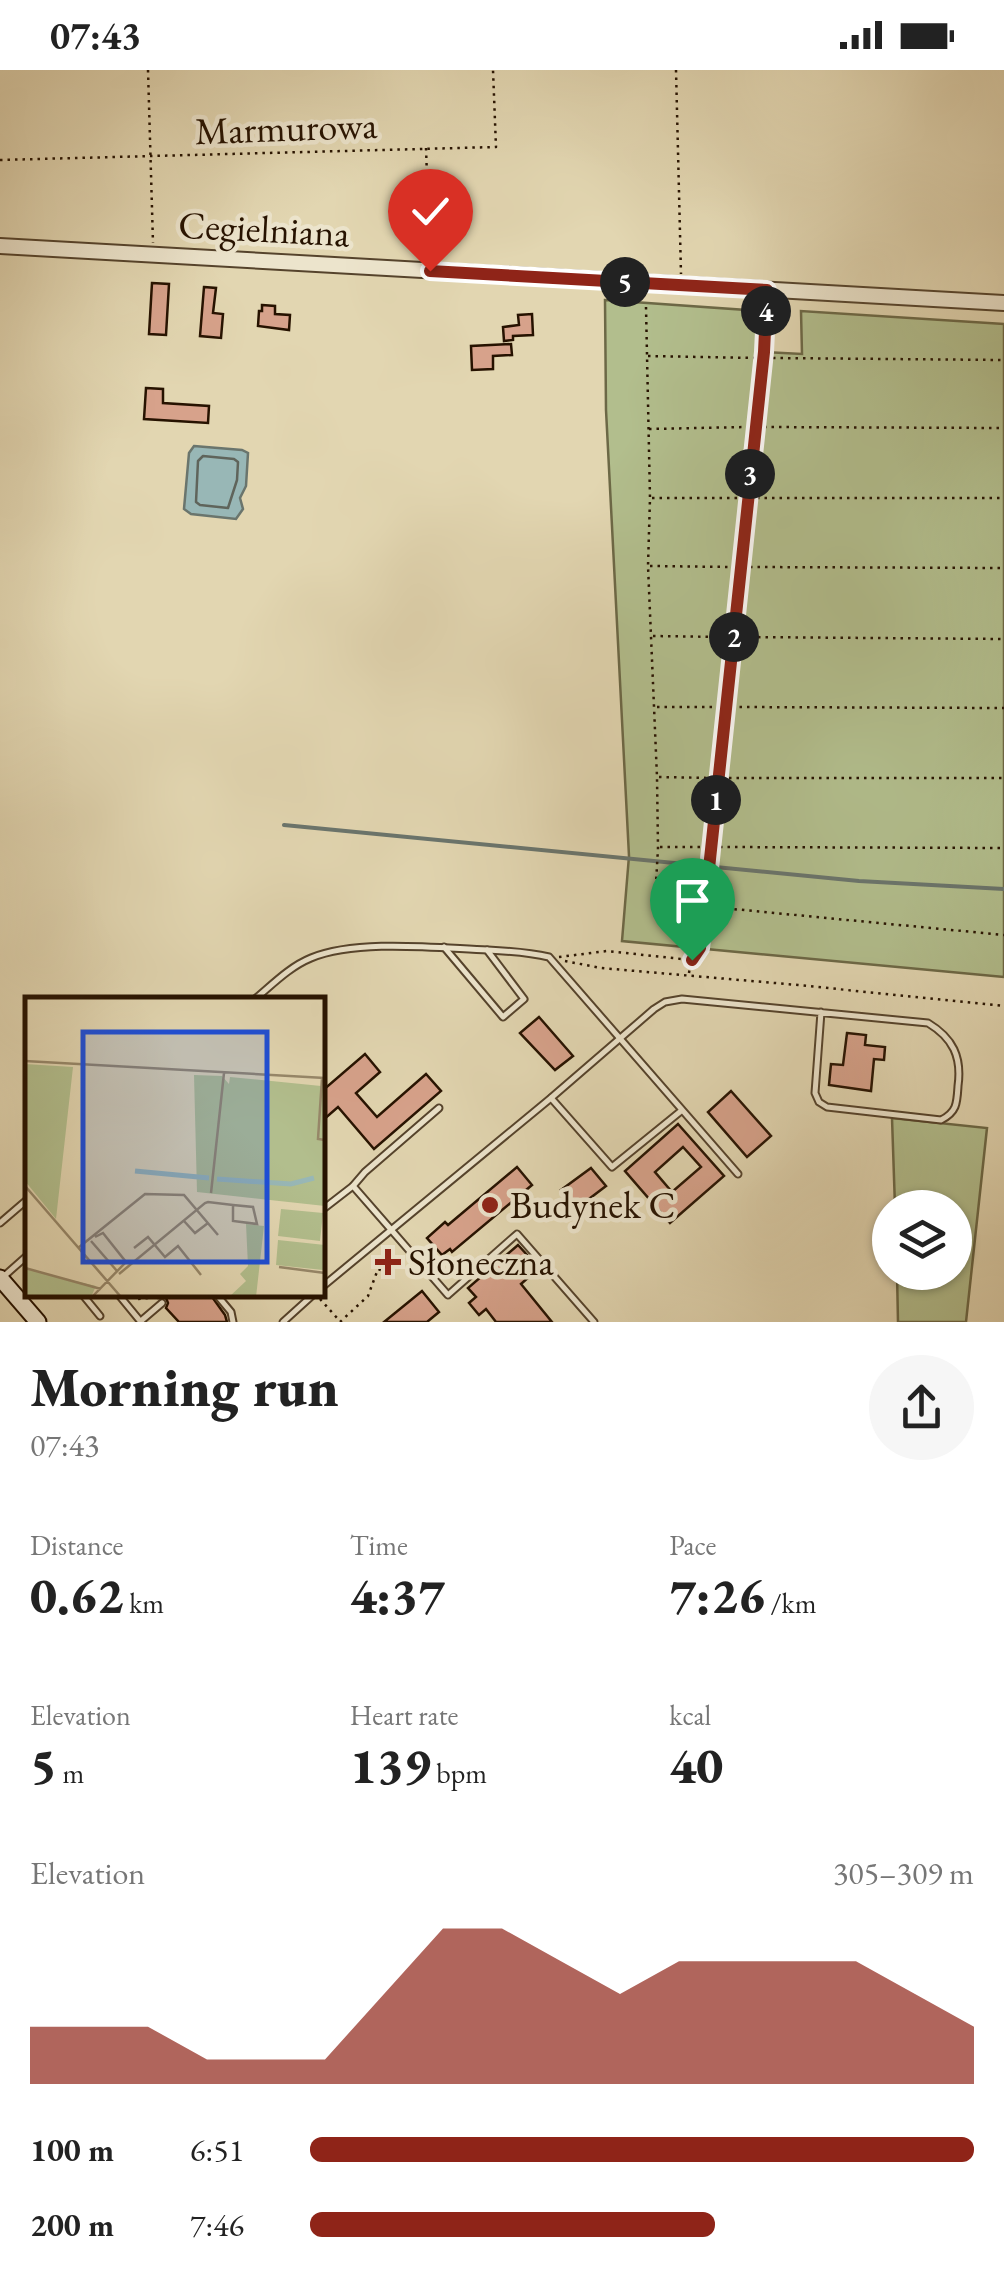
<!DOCTYPE html>
<html lang="en">
<head>
<meta charset="utf-8">
<style>
	:root { --surface:#fff; --page:#f6f6f6; --text:#222; --muted:#767676; --accent:#8f2418 }
	body { margin:0; font-family:"EB Garamond",serif; background:var(--page); color:var(--text); height:100vh; display:flex; flex-direction:column; font-size:38px; white-space:nowrap }
	* { box-sizing:border-box; margin:0 }
	p { font-size:32px; color:var(--muted) }
	.icon { flex:none; width:55px; height:55px; fill:none; stroke:currentColor; stroke-width:2; stroke-linecap:round; stroke-linejoin:round }
	.map { position:relative; height:1252px; overflow:hidden }
	.details { display:flex; flex-direction:column; background:var(--surface); flex:1 }
	.details>* { flex:none }
	.buttons { position:absolute; left:872px; top:1120px; display:grid; gap:20px }
	.buttons a { display:grid; place-items:center; width:100px; height:100px; border-radius:50%; background:var(--surface); box-shadow:0 2px 8px #0004; font-size:50px }
	.pin { position:absolute; display:grid; place-items:center; width:85px; height:85px; color:#fff; margin:-102px -42px; border-radius:50% 50% 50% 0; rotate:-45deg; box-shadow:0 0 10px #0007 }
	.pin .icon { rotate:45deg }
	.km { position:absolute; width:50px; height:50px; margin:-25px; border-radius:50%; background:#222; color:#fff; font-size:28px; line-height:50px; text-align:center }
	.round { display:grid; place-items:center; flex:none; width:105px; height:105px; border-radius:52px; background:var(--page) }
	.summary { display:flex; align-items:center; justify-content:space-between; height:170px; padding:0 30px }
	h1 { font-size:55px; font-weight:800; line-height:75px }
	.metrics { display:grid; grid-template-columns:repeat(3,1fr); gap:15px; height:170px; padding:10px 30px }
	.metrics div { display:grid; align-content:center }
	.metrics b { font-size:50px; font-weight:800 }
	.metrics small { font-size:28px; font-weight:400 }
	.metrics p { font-size:28px }
	.chart { height:280px; padding:20px 30px }
	.chart p { display:flex; justify-content:space-between }
	.chart svg { width:100%; height:180px; margin-top:10px; fill:var(--accent); opacity:.7 }
	ul { padding:0 30px; list-style:none; font-size:32px }
	li { display:grid; grid-template-columns:160px 120px 1fr; align-items:center; height:75px }
	li i { height:25px; border-radius:12px; background:var(--accent) }
	.status { display:flex; justify-content:space-between; align-items:center; height:70px; padding:0 50px; background:var(--surface); direction:ltr }
	.status svg { height:28px; fill:currentColor }
	.map>svg:first-child { display:block }
</style>
</head>
<body>
<div class="status"><b>07:43</b><svg viewBox="0 0 49 12"><path d="M0 12V9h3v3zM5 12V6h3v6zM10 12V3h3v9zM15 12V0h3v12zM26 1h20v11H26zM47 4h2v5h-2z"/></svg></div>
<div class="map">
<svg width="1004" height="1252" viewBox="0 0 1004 1252">
	<rect width="100%" height="100%" fill="#e2d6b1"/>
	<filter id="stains"><feTurbulence type="fractalNoise" baseFrequency=".002" numOctaves="4"/><feColorMatrix values="0 0 0 0 .2 0 0 0 0 .09 0 0 0 0 .02 0 0 0 .5 -.17"/></filter>
	<radialGradient id="worn" r=".72"><stop offset=".6" stop-color="#630" stop-opacity="0"/><stop offset="1" stop-color="#630" stop-opacity=".3"/></radialGradient>
	<g fill="#b2be8d" stroke="#6c6846" stroke-width="2.5">
		<polygon points="605,230 760,241 758,279 764,282 802,284 801,241 1004,254 1004,907 622,871 629,786 606,340"/>
		<polygon points="892,1048 987,1058 966,1252 898,1252 897,1203 955,1202 955,1138 895,1137"/>
	</g>
	<polygon fill="#98b7b6" stroke="#6a756d" stroke-width="2.5" points="194,376 242,380 248,383 246,416 240,428 243,439 236,449 191,444 184,439 189,383"/>
	<g fill="none" stroke-linecap="round" stroke-linejoin="round">
		<polygon stroke="#5f645b" stroke-width="2.5" points="203,386 234,389 238,392 237,410 228,438 200,435 196,432 198,391"/>
		<polyline stroke="#6a756d" stroke-width="4" points="284,755 859,811 1004,819"/>
	</g>
	<g fill="#d7a28b" stroke="#261200" stroke-width="2.5" fill-rule="evenodd">
		<polygon points="152,213 169,214 166,265 149,264"/>
		<polygon points="204,217 216,218 213,243 223,244 221,268 200,266"/>
		<polygon points="262,235 275,236 275,244 290,245 289,260 258,256 259,241 262,241"/>
		<polygon points="532,244 533,265 513,266 513,270 504,271 503,257 519,255 518,245"/>
		<polygon points="511,274 512,285 493,286 493,299 472,300 471,276"/>
		<polygon points="146,318 163,319 163,333 209,336 208,353 144,349"/>
		<polygon points="539,947 573,986 555,1000 520,963"/>
		<polygon points="847,963 866,965 865,975 885,977 884,990 874,989 871,1021 829,1015 831,994 843,995"/>
		<polygon points="365,984 380,1002 356,1023 377,1047 426,1004 441,1021 374,1079 338,1037 322,1051 322,1021"/>
		<polygon points="731,1021 771,1066 747,1087 708,1042"/>
		<path d="M678,1054l46,52 -54,47 -45,-52zM683,1077l18,20 -29,25 -17,-20z"/>
		<polygon points="517,1097 532,1115 452,1182 450,1179 442,1185 427,1168 445,1152 448,1155"/>
		<polygon points="591,1098 606,1116 577,1138 561,1120"/>
		<polygon points="518,1175 539,1198 521,1214 552,1252 496,1252 486,1239 479,1245 469,1233 476,1227 468,1218"/>
		<polygon points="422,1221 439,1242 427,1252 384,1252"/>
		<polygon points="155,1224 210,1224 225,1245 227,1252 179,1252 166,1238 168,1233 166,1228 158,1228"/>
	</g>
	<g fill="none" stroke-linecap="round" stroke-linejoin="round">
		<g stroke="#55432c" stroke-width="9">
			<g id="service">
				<polyline points="444,877 503,947 524,929 487,880"/>
				<polyline points="700,878 764,282 767,222"/>
				<path d="M255,929c17,-14 34,-32 56,-41 46,-19 126,-10 177,-8 21,1 40,2 61,7l189,217"/>
				<polyline points="551,1028 612,1097 681,1041"/>
				<polyline points="353,1116 365,1102 439,1038"/>
				<polyline points="322,1140 353,1116 448,1225 517,1164 594,1252"/>
				<polyline points="0,1153 28,1129"/>
				<polyline points="3,1207 28,1185"/>
				<path d="M322,1217l229,-189 103,-89 11,-7 17,-3 246,24c25,15 34,34 30,63 -1,17 -1,26 -17,34l-114,-13 -8,-5 -4,-9 6,-81"/>
				<polyline points="82,1224 100,1246"/>
				<polyline points="118,1224 141,1252"/>
				<polyline points="216,1224 231,1242 233,1252"/>
				<polyline points="141,1251 162,1233"/>
				<polyline points="283,1252 314,1224"/>
			</g>
		</g>
		<g stroke="#55432c" stroke-width="18">
			<polyline id="tertiary" points="0,176 1004,233"/>
		</g>
		<g stroke="#261200" stroke-width="19">
			<polyline id="secondary" points="0,1208 38,1252"/>
		</g>
		<g stroke="#261200" stroke-width="2.5" stroke-dasharray="2.5 5" stroke-linecap="butt">
			<polyline points="148,0 153,173"/>
			<polyline points="676,0 681,204"/>
			<polyline points="426,78 430,189"/>
			<polyline points="0,90 496,77 493,0"/>
			<polyline points="646,237 650,428 648,496 657,707 658,778 655,831 694,835"/>
			<polyline points="648,286 755,288"/>
			<polyline points="773,288 1004,290"/>
			<polyline points="764,357 1004,358"/>
			<polyline points="649,359 746,357"/>
			<polyline points="652,428 739,428"/>
			<polyline points="757,428 1004,428"/>
			<polyline points="650,496 732,497"/>
			<polyline points="750,497 1004,498"/>
			<polyline points="653,566 725,567"/>
			<polyline points="743,567 1004,569"/>
			<polyline points="657,637 719,637"/>
			<polyline points="732,637 1004,638"/>
			<polyline points="659,707 711,708"/>
			<polyline points="729,708 1004,708"/>
			<polyline points="660,777 702,777"/>
			<polyline points="720,777 1004,778"/>
			<polyline points="712,837 1004,865"/>
			<polyline points="559,887 607,881 691,890"/>
			<polyline points="565,891 601,898 798,915 1004,936"/>
			<polyline points="689,903 691,890 696,883"/>
			<polyline points="133,1224 137,1229 148,1228 151,1232"/>
			<polyline points="320,1229 338,1249"/>
			<polyline points="340,1252 368,1226 378,1199 392,1204"/>
		</g>
		<use href="#service" stroke="#ece4cc" stroke-width="5"/>
		<use href="#tertiary" stroke="#ece4cc" stroke-width="14"/>
		<use href="#secondary" stroke="#ece4cc" stroke-width="15"/>
	</g>
	<g fill="none" stroke-linecap="round" stroke-linejoin="round">
		<g stroke="#fff" stroke-width="20">
			<polyline id="route" points="430,201 767,220 764,282 705,836 700,878 692,890"/>
		</g>
		<use href="#route" stroke="#8f2418" stroke-width="12"/>
	</g>
	<g fill="#8f2418" stroke="#ece4cc" stroke-width="4">
		<circle cx="490" cy="1135" r="10"/>
		<path d="M383 1177h10v10h10v10h-10v10h-10v-10h-10v-10h10z"/>
	</g>
	<g text-anchor="middle" stroke-width="9" stroke-linejoin="round" paint-order="stroke">
		<g font-size="38" fill="#261200" stroke="#ece4cc">
			<text transform="translate(286 58) rotate(-2)" y="13">Marmurowa</text>
			<text transform="translate(264 159) rotate(3)" y="13">Cegielniana</text>
		</g>
		<g font-size="38" fill="#261200" stroke="#ece4cc" text-anchor="start">
			<text x="510" y="1148">Budynek C</text>
			<text x="408" y="1205">Słoneczna</text>
		</g>
	</g>
	<g transform="translate(25 927)">
		<rect width="300" height="300" fill="#e2d6b1"/>
		<path d="M0,67l48,3 -17,152 -31,-38zM169,78l28,1 7,8 1,-7 91,9 4,-5v125l-128,-14zM256,212l42,4 -3,28 -42,-5zM221,227l18,2 -8,71h-27l17,-16 -6,-7 8,-8zM253,243l47,5 -2,25 -47,-5zM0,272l71,17 -5,11h-66z" fill="#b2be8d"/>
		<path fill="none" stroke="#98b7b6" stroke-width="5" d="M110,174l74,7M192,182l74,5 23,-6"/>
		<path fill="none" stroke="#97886a" stroke-width="2.5" d="M0,64l300,17M297,81l-4,61 7,1M0,189l96,111M186,196l13,-120M159,224l11,12 13,-10M66,244l26,30M53,251l67,-54 39,1 34,40M109,251l14,-11 17,20 13,-11 23,29M254,270l46,6M0,271l76,21M94,277l86,-71 3,-1 25,3 20,2 4,17 -24,-3v-16M67,300l34,-35 -23,-29 -8,4"/>
		<path fill="#1d4ed8" fill-opacity="0.15" stroke="#1d4ed8" stroke-width="5" d="M58,35h184v230h-184z"/>
		<rect width="300" height="300" fill="none" stroke="#261200" stroke-width="5"/>
	</g>
	<rect width="100%" height="100%" filter="url(#stains)"/>
	<rect width="100%" height="100%" fill="url(#worn)"/>
</svg>
<div class="buttons">
<a><svg class="icon" aria-label="layers" viewBox="0 0 24 24"><path d="M12 4l9 5-9 5-9-5zM3 14l9 5 9-5"/></svg></a>
</div>
<div class="pin" style="left:692px;top:890px;background:#1e9e55"><svg class="icon" aria-label="arrive" viewBox="0 0 24 24"><path d="M6 21V4h12l-3 4 3 4H6"/></svg></div>
<div class="pin" style="left:430px;top:201px;background:#d93025"><svg class="icon" aria-label="check" viewBox="0 0 24 24"><path d="M5 12l5 5 9-10"/></svg></div>
<b class="km" style="left:716px;top:730px">1</b>
<b class="km" style="left:734px;top:567px">2</b>
<b class="km" style="left:750px;top:404px">3</b>
<b class="km" style="left:766px;top:241px">4</b>
<b class="km" style="left:625px;top:212px">5</b>
</div>
<section class="details">
<div class="summary"><div><h1>Morning run</h1><p>07:43</p></div><a class="round"><svg class="icon" aria-label="share" viewBox="0 0 24 24"><path d="M12 15V3M7 8l5-5 5 5M5 13v7h14v-7"/></svg></a></div>
<div class="metrics">
<div><p>Distance</p><b>0.62<small> km</small></b></div>
<div><p>Time</p><b>4:37</b></div>
<div><p>Pace</p><b>7:26<small> /km</small></b></div>
</div>
<div class="metrics">
<div><p>Elevation</p><b>5<small> m</small></b></div>
<div><p>Heart rate</p><b>139<small> bpm</small></b></div>
<div><p>kcal</p><b>40</b></div>
</div>
<div class="chart"><p><span>Elevation</span>305–309 m</p>
<svg viewBox="0 0 160 44" preserveAspectRatio="none"><path d="M0 44V30L10 30L20 30L30 38L40 38L50 38L60 22L70 6L80 6L90 14L100 22L110 14L120 14L130 14L140 14L150 22L160 30V44z"/></svg>
</div>
<ul>
<li><b>100 m</b>6:51<i style="width:100%"></i></li>
<li><b>200 m</b>7:46<i style="width:61%"></i></li>
</ul>
</section>
</body>
</html>
